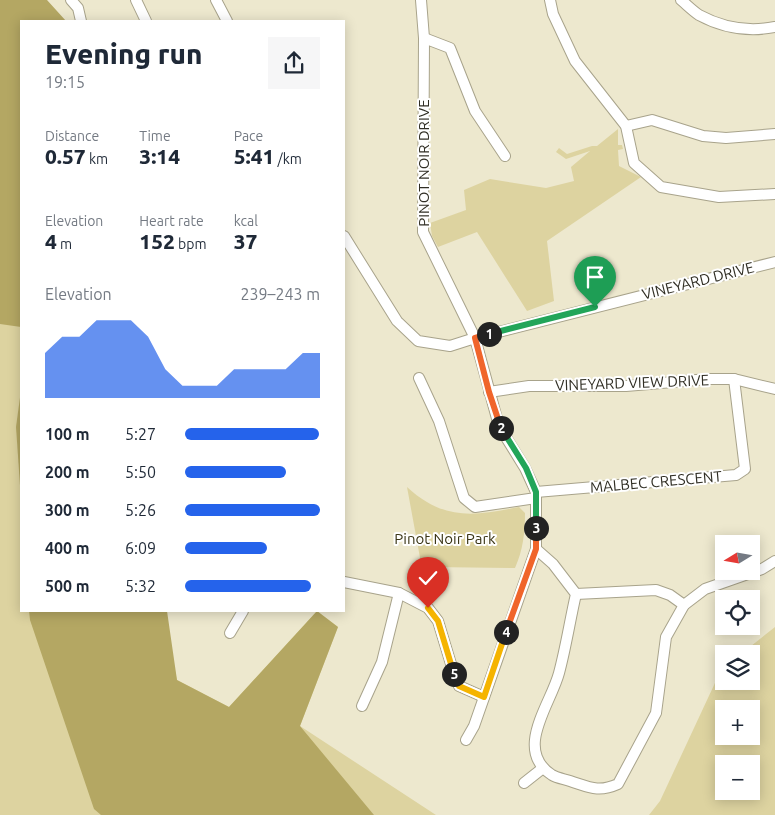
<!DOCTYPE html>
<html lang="en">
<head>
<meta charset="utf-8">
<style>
	:root { --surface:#fff; --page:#f6f6f7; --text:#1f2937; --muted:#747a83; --accent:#2563eb }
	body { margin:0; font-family:Ubuntu,sans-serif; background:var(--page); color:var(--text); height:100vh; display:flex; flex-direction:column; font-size:19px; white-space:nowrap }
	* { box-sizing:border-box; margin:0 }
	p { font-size:16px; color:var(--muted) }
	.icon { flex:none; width:28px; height:28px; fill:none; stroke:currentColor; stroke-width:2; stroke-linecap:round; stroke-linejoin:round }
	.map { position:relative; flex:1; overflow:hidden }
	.sheet { position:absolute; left:20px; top:20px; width:325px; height:592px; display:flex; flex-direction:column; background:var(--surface); border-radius:0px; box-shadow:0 2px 12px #0003 }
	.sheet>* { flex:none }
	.needle { width:32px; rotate:259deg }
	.buttons { position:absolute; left:715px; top:535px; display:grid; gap:10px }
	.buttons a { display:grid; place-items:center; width:45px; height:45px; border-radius:0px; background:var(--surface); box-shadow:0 2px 12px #0003; font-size:25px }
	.pin { position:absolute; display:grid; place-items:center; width:42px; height:42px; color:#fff; margin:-51px -21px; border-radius:50% 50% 50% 0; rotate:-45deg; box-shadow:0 0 5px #0007 }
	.pin .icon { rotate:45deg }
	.km { position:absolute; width:25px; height:25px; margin:-12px; border-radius:50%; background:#222; color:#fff; font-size:14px; line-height:25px; text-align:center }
	.round { display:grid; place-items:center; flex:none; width:52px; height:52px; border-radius:0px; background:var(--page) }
	.head { display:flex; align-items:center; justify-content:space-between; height:85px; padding:0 25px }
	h1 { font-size:28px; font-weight:800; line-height:38px }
	.metrics { display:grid; grid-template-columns:repeat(3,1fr); gap:8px; height:85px; padding:5px 25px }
	.metrics div { display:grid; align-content:center }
	.metrics b { font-size:21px; font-weight:800 }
	.metrics small { font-size:14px; font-weight:400 }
	.metrics p { font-size:14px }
	.chart { height:140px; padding:10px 25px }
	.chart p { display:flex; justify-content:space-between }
	.chart svg { width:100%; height:90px; margin-top:5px; fill:var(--accent); opacity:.7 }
	ul { padding:0 25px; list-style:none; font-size:16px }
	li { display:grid; grid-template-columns:80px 60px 1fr; align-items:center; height:38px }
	li i { height:12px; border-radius:6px; background:var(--accent) }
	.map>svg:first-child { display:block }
</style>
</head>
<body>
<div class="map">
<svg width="775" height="815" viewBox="0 0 775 815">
	<rect width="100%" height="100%" fill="#ede8ce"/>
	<g fill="#ddd3a0" fill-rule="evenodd">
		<polygon points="618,129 618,145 622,145 623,149 618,150 619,166 641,177 547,241 554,301 527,311 477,232 438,247 432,236 430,223 466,210 464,190 490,179 546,188 574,181 571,167 590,151 566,159 556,152 559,148 567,154 592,146 597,146"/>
		<polygon points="0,176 21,192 21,611 162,611 177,680 229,707 317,611 338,627 300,726 436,815 0,815"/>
		<path d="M407,487c37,34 67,29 112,20l6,6c0,20 -2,37 -10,55l-84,-1 -8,7z"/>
		<path d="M775,627v188h-126l11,-14 61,-131 3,-2v13h27v-27h-10zM724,709h27v27h-27zM724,764h27v27h-27z"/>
	</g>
	<g fill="#b4a763">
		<polygon points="0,0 47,0 66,21 21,21 21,327 0,324"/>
		<polygon points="21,390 21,500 16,427"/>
		<polygon points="29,611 167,611 177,680 229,707 317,611 338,627 300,726 374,815 101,815 94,809 30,620"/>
	</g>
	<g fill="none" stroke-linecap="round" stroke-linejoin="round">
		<g stroke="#a8a38b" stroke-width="12">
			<g id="minor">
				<polyline points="71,0 78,8 81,21"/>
				<polyline points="136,0 146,21"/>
				<polyline points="216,0 227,21"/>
				<polyline points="421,0 424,38 423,232 475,338 499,426 525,468 536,492 536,549 474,726 466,740"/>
				<polyline points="550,0 553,14 575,61 626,126 634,163 661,187 719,197 775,194"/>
				<path d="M681,0c6,5 12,11 18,15 24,13 50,17 76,12"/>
				<polyline points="424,38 450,48 475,111 505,156"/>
				<polyline points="626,126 652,120 703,136 726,138 775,134"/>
				<polyline points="344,236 397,321 418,341 450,346 475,338 775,262"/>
				<polyline points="419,378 439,421 464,498 475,507 536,498"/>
				<polyline points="489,392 529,386 626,386 708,379 734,379 775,389"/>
				<polyline points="536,492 736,475 745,469 734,379"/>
				<path d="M536,549l17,15 23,30c-6,26 -10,53 -17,79 -8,31 -46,77 -7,102 5,3 12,4 18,6 19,6 28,12 48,3l38,-71 10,-76 18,-32 21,-16 57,-20 13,-8"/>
				<polyline points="344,582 399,593 428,608 438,621 454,674 459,686 484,697"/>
				<polyline points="576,594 656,590 670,595 684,605"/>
				<polyline points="230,633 243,611"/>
				<polyline points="362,706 382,662 399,593"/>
				<polyline points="524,783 543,768"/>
			</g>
		</g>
		<use href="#minor" stroke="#fff" stroke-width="10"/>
	</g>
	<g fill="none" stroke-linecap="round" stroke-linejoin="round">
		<g stroke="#fff" stroke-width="10">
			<polyline id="split-1" points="489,334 595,307"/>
		</g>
		<g stroke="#fff" stroke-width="10">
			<polyline id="split-2" points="489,334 475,338 489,392 501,428"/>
		</g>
		<g stroke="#fff" stroke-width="10">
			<polyline id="split-3" points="501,428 526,468 536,492 536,528"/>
		</g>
		<g stroke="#fff" stroke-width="10">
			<polyline id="split-4" points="506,632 536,549 536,528"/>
		</g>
		<g stroke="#fff" stroke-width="10">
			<polyline id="split-5" points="454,674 459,686 484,697 506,632"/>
		</g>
		<g stroke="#fff" stroke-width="10">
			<polyline id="split-6" points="428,608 438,621 454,674"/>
		</g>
		<use href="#split-1" stroke="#22a559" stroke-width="6"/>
		<use href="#split-2" stroke="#f0652b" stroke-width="6"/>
		<use href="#split-3" stroke="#22a559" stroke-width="6"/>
		<use href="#split-4" stroke="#f0652b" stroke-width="6"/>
		<use href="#split-5" stroke="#f5b400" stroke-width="6"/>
		<use href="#split-6" stroke="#f5b400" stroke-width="6"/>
	</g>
	<g text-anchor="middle" stroke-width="4" stroke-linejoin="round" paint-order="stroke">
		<g font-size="15" fill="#302e24" stroke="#fff">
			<text transform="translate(424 163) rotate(-90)" y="5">PINOT NOIR DRIVE</text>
			<text transform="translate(698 281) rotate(-14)" y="5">VINEYARD DRIVE</text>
			<text transform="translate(632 383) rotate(-2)" y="5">VINEYARD VIEW DRIVE</text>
			<text transform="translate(656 482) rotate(-5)" y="5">MALBEC CRESCENT</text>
		</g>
		<g font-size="15" fill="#393415" stroke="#fff">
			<text x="445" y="544">Pinot Noir Park</text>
		</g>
	</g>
</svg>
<div class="buttons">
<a><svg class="needle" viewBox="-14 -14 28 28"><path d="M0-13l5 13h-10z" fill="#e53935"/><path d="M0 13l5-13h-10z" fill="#747a83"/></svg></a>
<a><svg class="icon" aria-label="locate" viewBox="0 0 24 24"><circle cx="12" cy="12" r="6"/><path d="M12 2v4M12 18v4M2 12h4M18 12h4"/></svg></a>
<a><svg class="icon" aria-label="layers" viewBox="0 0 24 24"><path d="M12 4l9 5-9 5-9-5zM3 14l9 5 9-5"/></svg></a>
<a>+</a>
<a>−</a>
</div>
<div class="pin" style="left:595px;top:307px;background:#1e9e55"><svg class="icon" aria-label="arrive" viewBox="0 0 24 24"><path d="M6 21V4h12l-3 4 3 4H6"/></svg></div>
<div class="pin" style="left:428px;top:608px;background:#d93025"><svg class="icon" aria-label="check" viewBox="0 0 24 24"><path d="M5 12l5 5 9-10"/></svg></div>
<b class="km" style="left:489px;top:334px">1</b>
<b class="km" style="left:501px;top:428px">2</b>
<b class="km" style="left:536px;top:528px">3</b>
<b class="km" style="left:506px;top:632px">4</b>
<b class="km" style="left:454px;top:674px">5</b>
<section class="sheet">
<div class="head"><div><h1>Evening run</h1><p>19:15</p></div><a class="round"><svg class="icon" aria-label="share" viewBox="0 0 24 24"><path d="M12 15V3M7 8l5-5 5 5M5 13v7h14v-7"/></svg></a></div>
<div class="metrics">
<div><p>Distance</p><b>0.57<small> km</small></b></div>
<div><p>Time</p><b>3:14</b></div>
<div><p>Pace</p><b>5:41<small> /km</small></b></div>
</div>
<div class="metrics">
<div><p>Elevation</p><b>4<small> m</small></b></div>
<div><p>Heart rate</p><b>152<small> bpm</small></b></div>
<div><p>kcal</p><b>37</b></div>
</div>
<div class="chart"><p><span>Elevation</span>239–243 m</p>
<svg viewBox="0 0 160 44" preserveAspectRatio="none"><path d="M0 44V22L10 14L20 14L30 6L40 6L50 6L60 14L70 30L80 38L90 38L100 38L110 30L120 30L130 30L140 30L150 22L160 22V44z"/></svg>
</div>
<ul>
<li><b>100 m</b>5:27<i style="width:99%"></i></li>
<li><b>200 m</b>5:50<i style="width:75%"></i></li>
<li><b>300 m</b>5:26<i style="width:100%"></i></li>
<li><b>400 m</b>6:09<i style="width:61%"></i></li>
<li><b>500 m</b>5:32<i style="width:93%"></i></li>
</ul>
</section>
</div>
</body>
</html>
